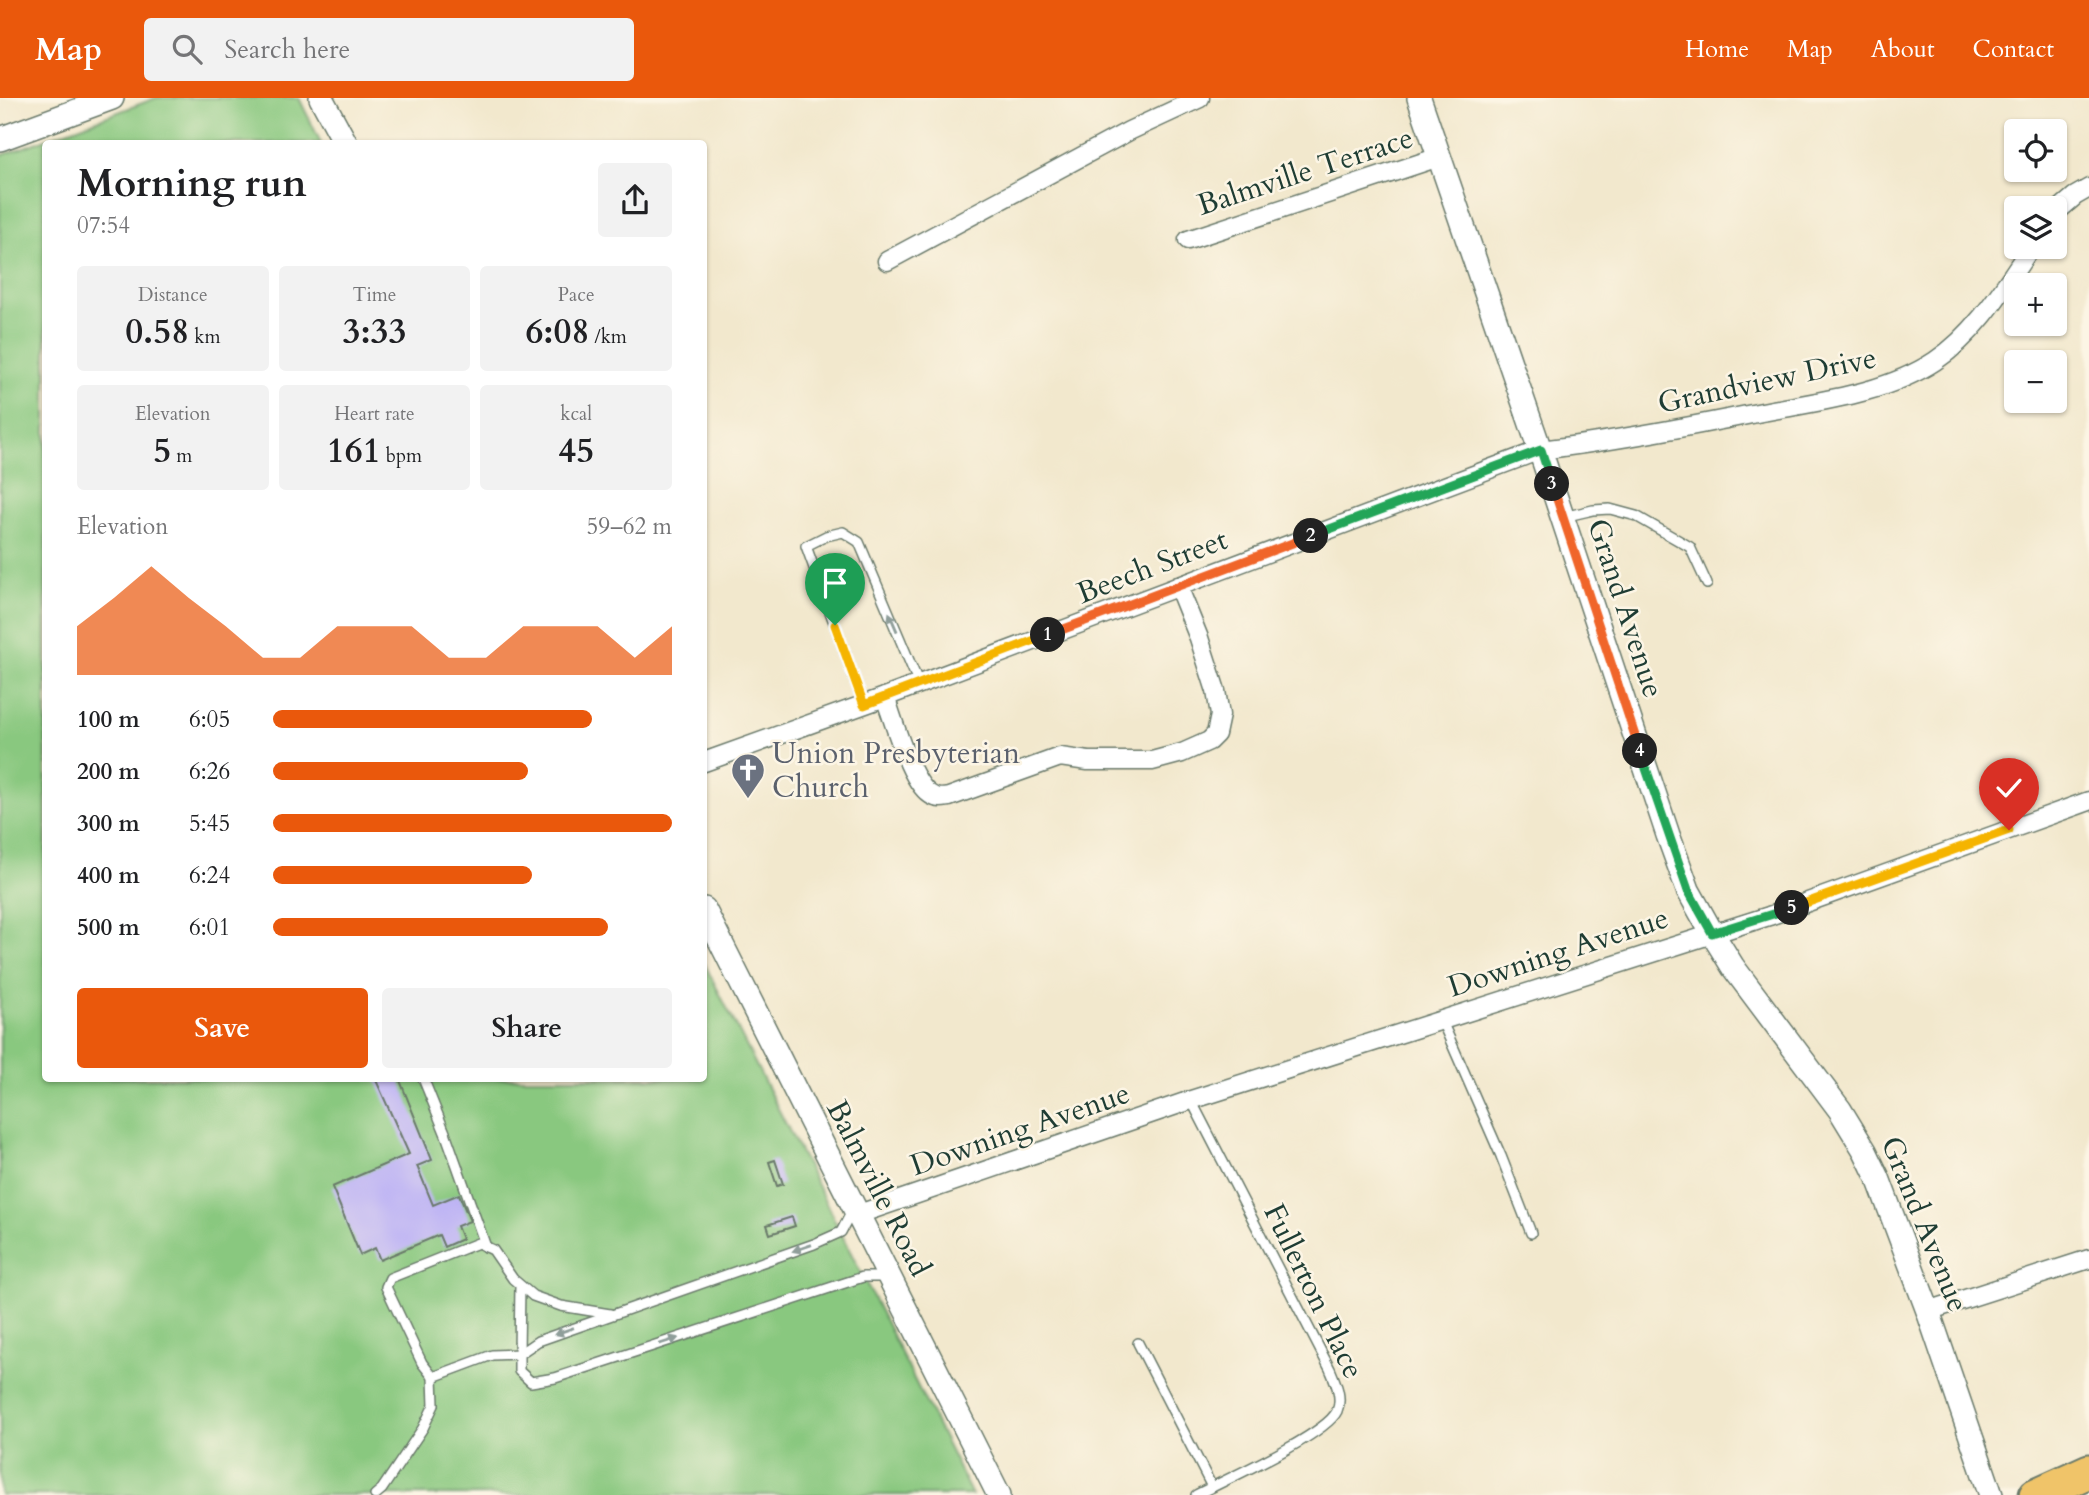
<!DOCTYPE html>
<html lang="en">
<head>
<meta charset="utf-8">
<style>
	:root { --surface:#fff; --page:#f2f2f2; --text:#202124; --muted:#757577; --accent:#ea580c }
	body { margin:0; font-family:Cardo,serif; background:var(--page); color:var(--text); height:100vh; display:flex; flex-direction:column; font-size:26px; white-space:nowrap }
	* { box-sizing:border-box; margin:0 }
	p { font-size:23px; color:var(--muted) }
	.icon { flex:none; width:38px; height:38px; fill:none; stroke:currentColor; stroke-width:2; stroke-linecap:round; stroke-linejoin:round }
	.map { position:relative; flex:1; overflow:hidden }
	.panel { position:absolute; left:42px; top:42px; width:665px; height:942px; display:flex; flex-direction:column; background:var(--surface); border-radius:7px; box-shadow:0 2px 5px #0004 }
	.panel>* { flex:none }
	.tools { position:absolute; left:2004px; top:21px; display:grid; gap:14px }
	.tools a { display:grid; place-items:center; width:63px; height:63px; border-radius:7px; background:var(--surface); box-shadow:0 2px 5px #0004; font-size:35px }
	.pin { position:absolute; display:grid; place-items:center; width:60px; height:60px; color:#fff; margin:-72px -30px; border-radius:50% 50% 50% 0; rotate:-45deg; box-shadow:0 0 7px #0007 }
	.pin .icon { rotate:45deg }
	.km { position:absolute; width:35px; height:35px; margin:-18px; border-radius:50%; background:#222; color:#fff; font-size:19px; line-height:35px; text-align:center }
	.round { display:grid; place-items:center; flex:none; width:74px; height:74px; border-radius:7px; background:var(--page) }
	.head { display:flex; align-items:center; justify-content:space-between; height:119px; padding:0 35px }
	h1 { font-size:38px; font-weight:800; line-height:52px }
	.figures { display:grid; grid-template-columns:repeat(3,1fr); gap:10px; height:119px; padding:7px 35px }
	.figures div { display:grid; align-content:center; border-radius:7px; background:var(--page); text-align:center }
	.figures b { font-size:35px; font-weight:800 }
	.figures small { font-size:19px; font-weight:400 }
	.figures p { font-size:19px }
	.chart { height:196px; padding:14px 35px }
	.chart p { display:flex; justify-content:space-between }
	.chart svg { width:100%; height:126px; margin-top:7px; fill:var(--accent); opacity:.7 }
	.cta { display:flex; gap:14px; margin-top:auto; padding:14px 35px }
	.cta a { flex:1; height:80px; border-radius:7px; background:var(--accent); color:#fff; font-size:28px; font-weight:800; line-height:80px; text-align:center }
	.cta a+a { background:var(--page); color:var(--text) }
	ul { padding:0 35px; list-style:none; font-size:23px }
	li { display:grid; grid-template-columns:112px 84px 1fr; align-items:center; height:52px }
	li i { height:18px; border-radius:9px; background:var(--accent) }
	header { display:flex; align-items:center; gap:42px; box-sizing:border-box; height:98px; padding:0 35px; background:var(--accent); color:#fff }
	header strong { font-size:33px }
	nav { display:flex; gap:38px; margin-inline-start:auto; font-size:24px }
	.search { width:490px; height:63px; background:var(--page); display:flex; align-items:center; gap:18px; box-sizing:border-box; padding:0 24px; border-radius:7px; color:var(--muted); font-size:26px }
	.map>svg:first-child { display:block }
</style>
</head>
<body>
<header>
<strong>Map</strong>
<div class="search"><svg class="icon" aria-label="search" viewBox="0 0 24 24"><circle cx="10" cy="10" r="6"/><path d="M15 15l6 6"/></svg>Search here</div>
<nav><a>Home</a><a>Map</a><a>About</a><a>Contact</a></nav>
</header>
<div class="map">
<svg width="2089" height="1397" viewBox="0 0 2089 1397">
	<rect width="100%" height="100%" fill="#fcf5e5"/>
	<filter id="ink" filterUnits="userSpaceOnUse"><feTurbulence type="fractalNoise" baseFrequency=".0143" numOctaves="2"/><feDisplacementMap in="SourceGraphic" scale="14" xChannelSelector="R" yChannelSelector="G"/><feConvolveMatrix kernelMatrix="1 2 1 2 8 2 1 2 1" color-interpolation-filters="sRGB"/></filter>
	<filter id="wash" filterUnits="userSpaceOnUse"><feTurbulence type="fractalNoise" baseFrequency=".00686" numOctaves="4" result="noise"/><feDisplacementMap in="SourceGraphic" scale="28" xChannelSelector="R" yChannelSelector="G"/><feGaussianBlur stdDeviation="1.57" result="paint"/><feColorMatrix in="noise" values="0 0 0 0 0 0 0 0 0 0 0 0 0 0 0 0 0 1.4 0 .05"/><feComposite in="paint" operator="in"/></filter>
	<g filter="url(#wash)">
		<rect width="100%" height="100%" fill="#f2e8cd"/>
		<polygon fill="#89c87f" stroke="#54825a" stroke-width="2" points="156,0 299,0 321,45 46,46 46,980 704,980 704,865 822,1097 972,1397 0,1397 0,58"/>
		<g id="blocks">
			<g fill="#beb4f4">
				<polygon points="375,980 399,980 432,1062 417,1068 433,1107 459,1096 470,1123 457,1128 462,1141 444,1149 439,1137 380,1162 375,1150 360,1157 332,1089 409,1056"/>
				<polygon points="775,1062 783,1086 777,1088 769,1064"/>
				<polygon points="792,1119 795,1128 770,1136 767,1127"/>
			</g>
		</g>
	</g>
	<g filter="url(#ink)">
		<use href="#blocks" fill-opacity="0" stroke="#69796a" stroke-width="2"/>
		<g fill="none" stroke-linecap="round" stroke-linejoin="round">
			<g stroke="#69796a" stroke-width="12">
				<g id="service">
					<polyline points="1563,419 1593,412 1610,411 1636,418 1690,449 1707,486"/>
					<polyline points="864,607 806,448 826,438 843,434 859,444 919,586"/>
					<polyline points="1441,921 1501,1058 1531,1135"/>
					<polyline points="423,980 446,1037 486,1149"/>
					<path d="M1191,1002l139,269c5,12 13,28 7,42 -11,24 -114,70 -141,84"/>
					<polyline points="852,1113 841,1134 814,1146 538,1243 519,1256 519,1273 531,1284 555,1280 863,1179 886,1179"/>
					<polyline points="520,1187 519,1256 492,1257 433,1279 422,1265 386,1189 390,1180 478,1145 493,1152 513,1181 533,1198 561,1208 610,1216"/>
					<polyline points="1138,1245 1212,1389"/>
					<polyline points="375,1397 382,1391 423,1330 434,1307 433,1279"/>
				</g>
			</g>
			<g stroke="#69796a" stroke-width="21">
				<g id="minor">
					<polyline points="2054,116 2075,98 2089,90"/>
					<polyline points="1188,142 1439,59"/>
					<polyline points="887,163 1129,33 1200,0"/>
					<path d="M885,599c9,24 26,89 48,99 5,3 10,2 16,1l111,-40 28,4h64l30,-8 27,-12 7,-7 4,-19 -4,-24 -17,-53 -21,-52"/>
					<path d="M704,664l181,-65 655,-247c75,-9 148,-23 222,-38 58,-11 123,-18 173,-51 42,-28 69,-74 96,-114"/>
					<polyline points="856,1117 1191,1002 1769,818 2089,703"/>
					<polyline points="1928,1213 2089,1161"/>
				</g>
			</g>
			<g stroke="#69796a" stroke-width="26">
				<g id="tertiary">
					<polyline points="321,0 346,46"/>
					<polyline points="1419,0 1540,352 1668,737 1688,792 1712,835 1733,869 1840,1012 1865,1053 1878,1080 1928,1213 1991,1397"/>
					<polyline points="0,41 112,0"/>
					<polyline points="704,811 999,1397"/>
				</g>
			</g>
			<g stroke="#69796a" stroke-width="37">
				<polyline id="motorway" points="2036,1397 2089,1373"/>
			</g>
			<use href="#service" stroke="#fff" stroke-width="9"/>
			<use href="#minor" stroke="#fff" stroke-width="18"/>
			<use href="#tertiary" stroke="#fff" stroke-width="23"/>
			<use href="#motorway" stroke="#f0c469" stroke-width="33"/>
		</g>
		<defs><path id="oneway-solid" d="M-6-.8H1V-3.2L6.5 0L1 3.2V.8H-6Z" transform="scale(1.75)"/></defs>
		<g fill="#8f9e9a">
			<use href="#oneway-solid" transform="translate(893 524) rotate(-113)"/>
			<use href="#oneway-solid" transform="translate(802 1150) rotate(161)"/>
			<use href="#oneway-solid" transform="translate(564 1233) rotate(161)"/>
			<use href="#oneway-solid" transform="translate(669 1243) rotate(-18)"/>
		</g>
	</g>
	<g fill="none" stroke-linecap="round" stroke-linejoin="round" filter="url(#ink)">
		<g stroke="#fff" stroke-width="14">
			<polyline id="split-1" points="835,527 864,607 1048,537"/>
		</g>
		<g stroke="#fff" stroke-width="14">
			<polyline id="split-2" points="1048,537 1311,438"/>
		</g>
		<g stroke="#fff" stroke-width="14">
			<polyline id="split-3" points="1311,438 1541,352 1552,386"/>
		</g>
		<g stroke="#fff" stroke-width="14">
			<polyline id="split-4" points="1552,386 1640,653"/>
		</g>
		<g stroke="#fff" stroke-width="14">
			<polyline id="split-5" points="1640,653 1688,792 1712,835 1792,810"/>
		</g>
		<g stroke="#fff" stroke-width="14">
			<polyline id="split-6" points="1792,810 2009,732"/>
		</g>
		<use href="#split-1" stroke="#f5b400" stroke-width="9"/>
		<use href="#split-2" stroke="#f0652b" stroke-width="9"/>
		<use href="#split-3" stroke="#22a559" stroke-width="9"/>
		<use href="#split-4" stroke="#f0652b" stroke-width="9"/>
		<use href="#split-5" stroke="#22a559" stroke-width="9"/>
		<use href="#split-6" stroke="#f5b400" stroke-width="9"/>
	</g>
	<defs>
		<g id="church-pin" transform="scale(1.75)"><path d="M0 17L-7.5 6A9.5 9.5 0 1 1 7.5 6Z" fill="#6b7280" stroke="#fcf5e5"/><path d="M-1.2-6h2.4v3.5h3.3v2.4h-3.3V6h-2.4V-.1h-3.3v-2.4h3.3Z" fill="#fff"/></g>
	</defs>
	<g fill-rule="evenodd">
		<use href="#church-pin" x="748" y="672"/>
	</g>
	<g text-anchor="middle" stroke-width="5" stroke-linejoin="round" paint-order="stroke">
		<g font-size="30" fill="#1f3d34" stroke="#fcf5e5">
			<text transform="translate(1305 73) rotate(-18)" y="10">Balmville Terrace</text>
			<text transform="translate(1767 282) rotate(-12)" y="10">Grandview Drive</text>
			<text transform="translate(1152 468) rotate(-21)" y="10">Beech Street</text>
			<text transform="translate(1626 510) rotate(72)" y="10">Grand Avenue</text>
			<text transform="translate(1558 854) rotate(-18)" y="10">Downing Avenue</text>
			<text transform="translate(1020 1031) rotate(-19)" y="10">Downing Avenue</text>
			<text transform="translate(879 1090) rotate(63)" y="10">Balmville Road</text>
			<text transform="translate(1925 1126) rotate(68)" y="10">Grand Avenue</text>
			<text transform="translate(1314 1193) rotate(64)" y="10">Fullerton Place</text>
		</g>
		<g font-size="30" fill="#5b616d" stroke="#fcf5e5" text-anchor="start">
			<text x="772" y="665">Union Presbyterian<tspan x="772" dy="34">Church</tspan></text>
		</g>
	</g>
</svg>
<div class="tools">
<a><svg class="icon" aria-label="locate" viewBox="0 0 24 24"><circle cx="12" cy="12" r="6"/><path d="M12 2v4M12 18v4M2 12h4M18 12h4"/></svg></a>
<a><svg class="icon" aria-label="layers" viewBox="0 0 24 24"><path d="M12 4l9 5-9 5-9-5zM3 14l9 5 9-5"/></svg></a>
<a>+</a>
<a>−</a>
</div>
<div class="pin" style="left:835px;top:527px;background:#1e9e55"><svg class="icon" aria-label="arrive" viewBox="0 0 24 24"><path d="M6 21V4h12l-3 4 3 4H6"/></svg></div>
<div class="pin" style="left:2009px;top:732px;background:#d93025"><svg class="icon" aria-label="check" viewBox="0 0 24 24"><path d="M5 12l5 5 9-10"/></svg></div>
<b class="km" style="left:1048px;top:537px">1</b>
<b class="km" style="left:1311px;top:438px">2</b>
<b class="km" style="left:1552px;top:386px">3</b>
<b class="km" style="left:1640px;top:653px">4</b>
<b class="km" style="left:1792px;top:810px">5</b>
<section class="panel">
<div class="head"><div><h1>Morning run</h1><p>07:54</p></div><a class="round"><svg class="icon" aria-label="share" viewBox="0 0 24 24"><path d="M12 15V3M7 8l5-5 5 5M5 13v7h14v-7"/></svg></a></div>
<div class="figures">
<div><p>Distance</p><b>0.58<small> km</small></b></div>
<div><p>Time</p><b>3:33</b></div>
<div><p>Pace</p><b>6:08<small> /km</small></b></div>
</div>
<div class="figures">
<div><p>Elevation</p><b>5<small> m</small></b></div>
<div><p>Heart rate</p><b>161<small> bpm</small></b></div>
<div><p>kcal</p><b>45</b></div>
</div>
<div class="chart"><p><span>Elevation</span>59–62 m</p>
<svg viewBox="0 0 160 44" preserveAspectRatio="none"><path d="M0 44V27L10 17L20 6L30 17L40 27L50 38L60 38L70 27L80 27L90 27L100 38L110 38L120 27L130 27L140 27L150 38L160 27V44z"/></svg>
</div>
<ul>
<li><b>100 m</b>6:05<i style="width:80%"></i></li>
<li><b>200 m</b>6:26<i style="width:64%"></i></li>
<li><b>300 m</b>5:45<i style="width:100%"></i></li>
<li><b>400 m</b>6:24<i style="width:65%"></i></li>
<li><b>500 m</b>6:01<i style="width:84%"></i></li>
</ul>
<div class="cta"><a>Save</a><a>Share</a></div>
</section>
</div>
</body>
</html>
